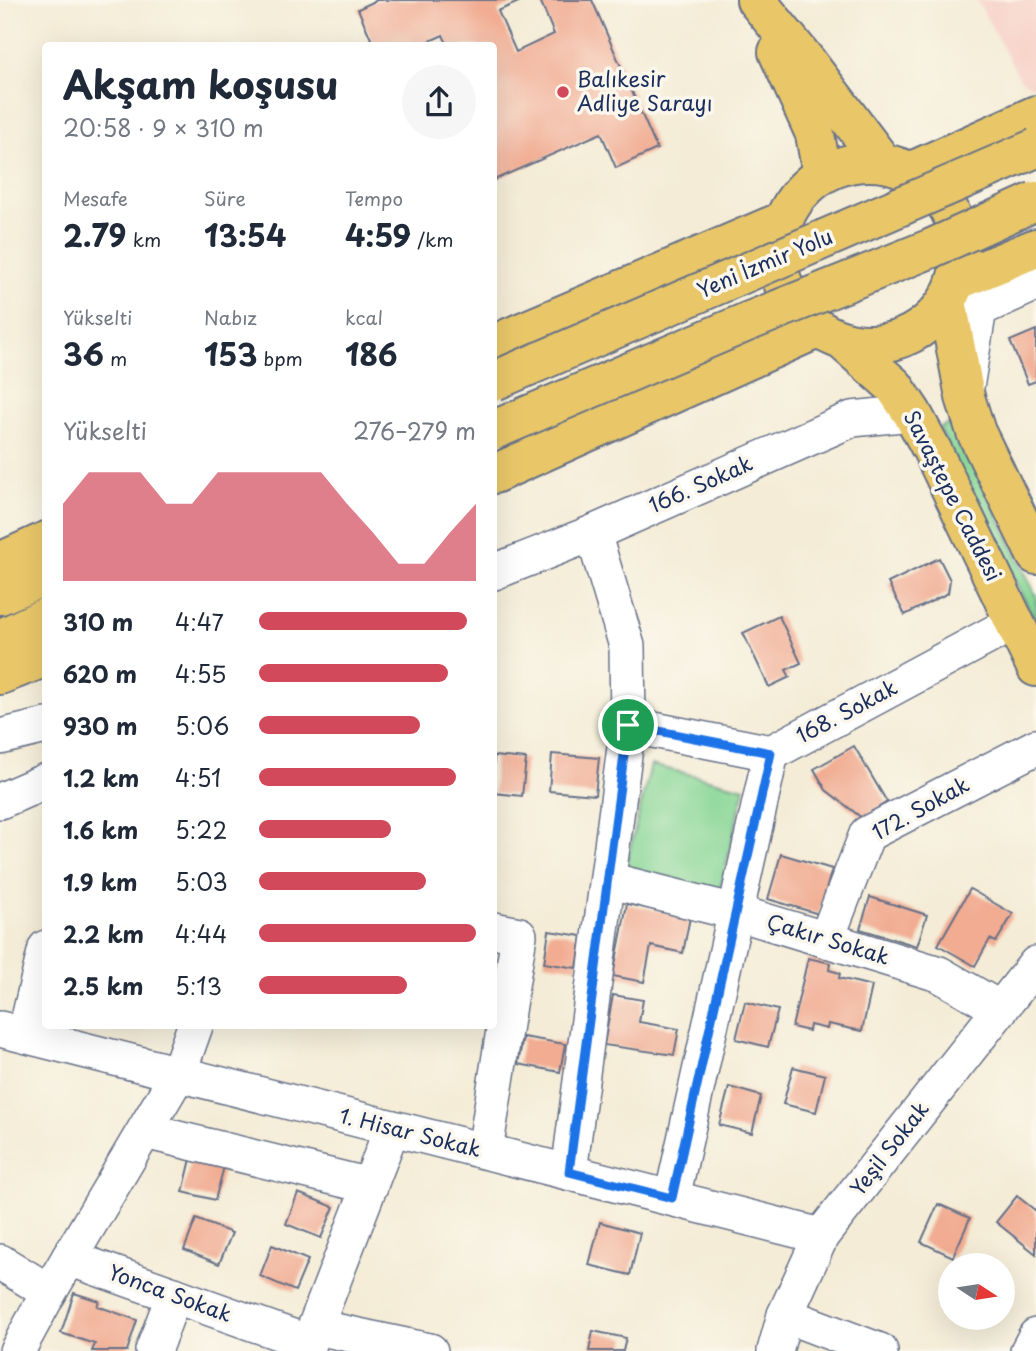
<!DOCTYPE html>
<html lang="tr">
<head>
<meta charset="utf-8">
<style>
	:root { --surface:#fff; --page:#f6f6f7; --text:#1f2937; --muted:#747a83; --accent:#d1495b }
	body { margin:0; font-family:"Playpen Sans",sans-serif; background:var(--page); color:var(--text); height:100vh; display:flex; flex-direction:column; font-size:26px; white-space:nowrap }
	* { box-sizing:border-box; margin:0 }
	p { font-size:23px; color:var(--muted) }
	.icon { flex:none; width:38px; height:38px; fill:none; stroke:currentColor; stroke-width:2; stroke-linecap:round; stroke-linejoin:round }
	.map { position:relative; flex:1; overflow:hidden }
	.panel { position:absolute; left:42px; top:42px; width:455px; height:987px; display:flex; flex-direction:column; background:var(--surface); border-radius:7px; box-shadow:0 7px 28px #0002 }
	.panel>* { flex:none }
	.needle { width:46px; rotate:102deg }
	.controls { position:absolute; left:938px; top:1253px; display:grid; gap:14px }
	.controls a { display:grid; place-items:center; width:77px; height:77px; border-radius:50%; background:var(--surface); box-shadow:0 7px 28px #0002; font-size:35px }
	.pin { position:absolute; display:grid; place-items:center; width:60px; height:60px; color:#fff; margin:-30px; border:4px solid #fff; border-radius:50%; box-shadow:0 2px 7px #0007 }
	.round { display:grid; place-items:center; flex:none; width:74px; height:74px; border-radius:37px; background:var(--page) }
	.head { display:flex; align-items:center; justify-content:space-between; height:119px; padding:0 21px }
	h1 { font-size:38px; font-weight:700; line-height:52px }
	.figures { display:grid; grid-template-columns:repeat(3,1fr); gap:10px; height:119px; padding:7px 21px }
	.figures div { display:grid; align-content:center }
	.figures b { font-size:30px; font-weight:700 }
	.figures small { font-size:19px; font-weight:400 }
	.figures p { font-size:19px }
	.chart { height:196px; padding:14px 21px }
	.chart p { display:flex; justify-content:space-between }
	.chart svg { width:100%; height:126px; margin-top:7px; fill:var(--accent); opacity:.7 }
	ul { padding:0 21px; list-style:none; font-size:23px }
	li { display:grid; grid-template-columns:112px 84px 1fr; align-items:center; height:52px }
	li i { height:18px; border-radius:9px; background:var(--accent) }
	.map>svg:first-child { display:block }
</style>
</head>
<body>
<div class="map">
<svg width="1036" height="1351" viewBox="0 0 1036 1351">
	<rect width="100%" height="100%" fill="#fbf7ec"/>
	<filter id="ink" filterUnits="userSpaceOnUse"><feTurbulence type="fractalNoise" baseFrequency=".0143" numOctaves="2"/><feDisplacementMap in="SourceGraphic" scale="14" xChannelSelector="R" yChannelSelector="G"/><feConvolveMatrix kernelMatrix="1 2 1 2 8 2 1 2 1" color-interpolation-filters="sRGB"/></filter>
	<filter id="wash" filterUnits="userSpaceOnUse"><feTurbulence type="fractalNoise" baseFrequency=".00686" numOctaves="4" result="noise"/><feDisplacementMap in="SourceGraphic" scale="28" xChannelSelector="R" yChannelSelector="G"/><feGaussianBlur stdDeviation="1.57" result="paint"/><feColorMatrix in="noise" values="0 0 0 0 0 0 0 0 0 0 0 0 0 0 0 0 0 1.4 0 .05"/><feComposite in="paint" operator="in"/></filter>
	<g filter="url(#wash)">
		<rect width="100%" height="100%" fill="#f4ecd6"/>
		<polygon fill="#f7d1c7" points="977,0 1036,0 1036,84 1032,86 1020,79"/>
		<g fill="#87d695" stroke="#51827a" stroke-width="2">
			<polygon points="953,422 1036,596 1036,623 939,428"/>
			<polygon points="651,765 745,788 719,893 625,869"/>
		</g>
		<g id="blocks">
			<g fill="#f1ac92">
				<polygon points="377,0 523,0 498,11 516,52 554,34 540,0 592,0 657,149 616,168 601,133 494,180 494,46 448,46 443,35 419,46 374,46 358,9"/>
				<polygon points="1036,330 1036,381 1028,384 1010,341"/>
				<polygon points="939,558 950,580 948,593 905,615 888,583"/>
				<polygon points="779,616 801,663 786,670 790,677 769,687 743,633"/>
				<polygon points="854,746 887,802 862,818 826,790 814,769"/>
				<polygon points="552,754 599,758 595,795 549,791"/>
				<polygon points="494,756 526,759 522,796 494,793"/>
				<polygon points="781,854 832,869 819,914 768,899"/>
				<polygon points="970,889 1013,914 996,942 990,939 975,966 938,945"/>
				<polygon points="870,897 927,915 917,946 860,929"/>
				<polygon points="627,904 690,917 683,953 651,946 644,982 613,976"/>
				<polygon points="549,931 582,936 577,968 544,963"/>
				<polygon points="808,958 830,963 829,970 840,973 839,978 872,986 862,1031 828,1024 827,1029 810,1025 809,1031 792,1027"/>
				<polygon points="613,995 643,1000 639,1022 679,1029 674,1055 604,1045"/>
				<polygon points="745,1002 778,1010 768,1047 736,1039"/>
				<polygon points="523,1037 565,1044 560,1072 518,1064"/>
				<polygon points="793,1067 825,1075 816,1112 783,1104"/>
				<polygon points="729,1087 761,1096 752,1133 719,1125"/>
				<polygon points="192,1155 225,1163 215,1200 183,1192"/>
				<polygon points="298,1193 334,1207 321,1238 286,1224"/>
				<polygon points="1017,1196 1036,1211 1036,1254 996,1222"/>
				<polygon points="938,1204 970,1218 953,1257 921,1242"/>
				<polygon points="196,1219 232,1233 219,1264 184,1250"/>
				<polygon points="600,1222 640,1233 630,1275 589,1265"/>
				<polygon points="272,1245 308,1260 295,1291 260,1276"/>
				<polygon points="74,1293 99,1301 97,1306 137,1320 127,1351 92,1351 95,1344 61,1333"/>
				<polygon points="593,1331 626,1338 623,1351 589,1351"/>
			</g>
		</g>
	</g>
	<g filter="url(#ink)">
		<use href="#blocks" fill-opacity="0" stroke="#677188" stroke-width="2"/>
		<g fill="none" stroke-linecap="round" stroke-linejoin="round">
			<g stroke="#677188" stroke-width="38">
				<g id="minor">
					<polyline points="966,387 979,309 1036,283"/>
					<polyline points="494,572 593,533 852,419 912,413"/>
					<polyline points="628,725 771,753 1015,622"/>
					<polyline points="0,737 46,726"/>
					<polyline points="0,801 46,781"/>
					<polyline points="608,880 735,912 939,974 1000,1009"/>
					<polyline points="826,940 867,834 1036,747"/>
					<polyline points="0,1029 821,1236"/>
					<polyline points="25,1035 46,948"/>
					<polyline points="145,1131 370,1186"/>
					<polyline points="485,1151 519,935 494,930"/>
					<polyline points="569,1172 628,725 627,646 593,533"/>
					<polyline points="672,1198 771,753"/>
					<polyline points="69,1258 309,1343"/>
					<polyline points="0,1262 49,1292"/>
					<polyline points="785,1315 880,1351"/>
					<polyline points="316,1327 430,1351"/>
					<polyline points="17,1351 49,1292 178,1074 195,1026"/>
					<polyline points="153,1351 174,1295"/>
					<polyline points="306,1351 392,1128"/>
					<polyline points="775,1351 785,1315 821,1236 1036,964"/>
					<polyline points="1028,1351 1036,1336"/>
				</g>
			</g>
			<g stroke="#677188" stroke-width="42">
				<g id="major">
					<polyline points="756,0 806,61 882,162"/>
					<polyline points="778,52 815,134 822,174"/>
					<polyline points="947,301 965,397 976,432 1036,555"/>
					<polyline points="844,342 894,386 912,413 932,450 1036,667"/>
				</g>
			</g>
			<g stroke="#677188" stroke-width="42">
				<g id="highway">
					<circle cx="869" cy="253" r="91"/>
					<polyline points="912,171 1036,115"/>
					<polyline points="956,281 1036,248"/>
					<polyline points="494,344 783,221"/>
					<polyline points="494,474 817,329"/>
					<polyline points="0,562 46,541"/>
					<polyline points="0,595 46,575"/>
					<polyline points="0,639 46,617"/>
					<polyline points="0,675 46,657"/>
				</g>
			</g>
			<use href="#minor" stroke="#fff" stroke-width="35"/>
			<use href="#major" stroke="#e9c769" stroke-width="38"/>
			<use href="#highway" stroke="#e9c769" stroke-width="38"/>
			<g stroke="#677188" stroke-width="42" stroke-linecap="butt">
				<g id="highway-bridge">
					<polyline points="494,381 1036,148"/>
					<polyline points="494,430 747,322 932,248 1036,201"/>
				</g>
			</g>
			<use href="#highway-bridge" stroke="#e9c769" stroke-width="38"/>
		</g>
	</g>
	<g fill="none" stroke-linecap="round" stroke-linejoin="round" filter="url(#ink)">
		<g stroke="#fff" stroke-width="14">
			<polygon id="route" points="628,725 771,753 672,1198 569,1172"/>
		</g>
		<use href="#route" stroke="#1a73e8" stroke-width="9"/>
	</g>
	<circle fill="#d1495b" stroke="#fbf7ec" stroke-width="2.5" cx="563" cy="92" r="7"/>
	<g text-anchor="middle" stroke-width="7" stroke-linejoin="round" paint-order="stroke">
		<g font-size="21" fill="#1b2f5e" stroke="#fbf7ec" text-anchor="start">
			<text x="577" y="87">Balıkesir<tspan x="577" dy="24">Adliye Sarayı</tspan></text>
		</g>
		<g font-size="21" fill="#1b2f5e" stroke="#fbf7ec">
			<text transform="translate(765 264) rotate(-23)" y="7">Yeni İzmir Yolu</text>
			<text transform="translate(701 485) rotate(-24)" y="7">166. Sokak</text>
			<text transform="translate(952 496) rotate(63)" y="7">Savaştepe Caddesi</text>
			<text transform="translate(847 712) rotate(-28)" y="7">168. Sokak</text>
			<text transform="translate(921 809) rotate(-29)" y="7">172. Sokak</text>
			<text transform="translate(828 940) rotate(17)" y="7">Çakır Sokak</text>
			<text transform="translate(410 1133) rotate(14)" y="7">1. Hisar Sokak</text>
			<text transform="translate(890 1149) rotate(-52)" y="7">Yeşil Sokak</text>
			<text transform="translate(170 1294) rotate(20)" y="7">Yonca Sokak</text>
		</g>
	</g>
</svg>
<div class="controls">
<a><svg class="needle" viewBox="-14 -14 28 28"><path d="M0-13l5 13h-10z" fill="#e53935"/><path d="M0 13l5-13h-10z" fill="#747a83"/></svg></a>
</div>
<div class="pin" style="left:628px;top:725px;background:#1e9e55"><svg class="icon" aria-label="arrive" viewBox="0 0 24 24"><path d="M6 21V4h12l-3 4 3 4H6"/></svg></div>
<section class="panel">
<div class="head"><div><h1>Akşam koşusu</h1><p>20:58 · 9 × 310 m</p></div><a class="round"><svg class="icon" aria-label="share" viewBox="0 0 24 24"><path d="M12 15V3M7 8l5-5 5 5M5 13v7h14v-7"/></svg></a></div>
<div class="figures">
<div><p>Mesafe</p><b>2.79<small> km</small></b></div>
<div><p>Süre</p><b>13:54</b></div>
<div><p>Tempo</p><b>4:59<small> /km</small></b></div>
</div>
<div class="figures">
<div><p>Yükselti</p><b>36<small> m</small></b></div>
<div><p>Nabız</p><b>153<small> bpm</small></b></div>
<div><p>kcal</p><b>186</b></div>
</div>
<div class="chart"><p><span>Yükselti</span>276–279 m</p>
<svg viewBox="0 0 160 44" preserveAspectRatio="none"><path d="M0 44V17L10 6L20 6L30 6L40 17L50 17L60 6L70 6L80 6L90 6L100 6L110 17L120 27L130 38L140 38L150 27L160 17V44z"/></svg>
</div>
<ul>
<li><b>310 m</b>4:47<i style="width:96%"></i></li>
<li><b>620 m</b>4:55<i style="width:87%"></i></li>
<li><b>930 m</b>5:06<i style="width:74%"></i></li>
<li><b>1.2 km</b>4:51<i style="width:91%"></i></li>
<li><b>1.6 km</b>5:22<i style="width:61%"></i></li>
<li><b>1.9 km</b>5:03<i style="width:77%"></i></li>
<li><b>2.2 km</b>4:44<i style="width:100%"></i></li>
<li><b>2.5 km</b>5:13<i style="width:68%"></i></li>
</ul>
</section>
</div>
</body>
</html>
